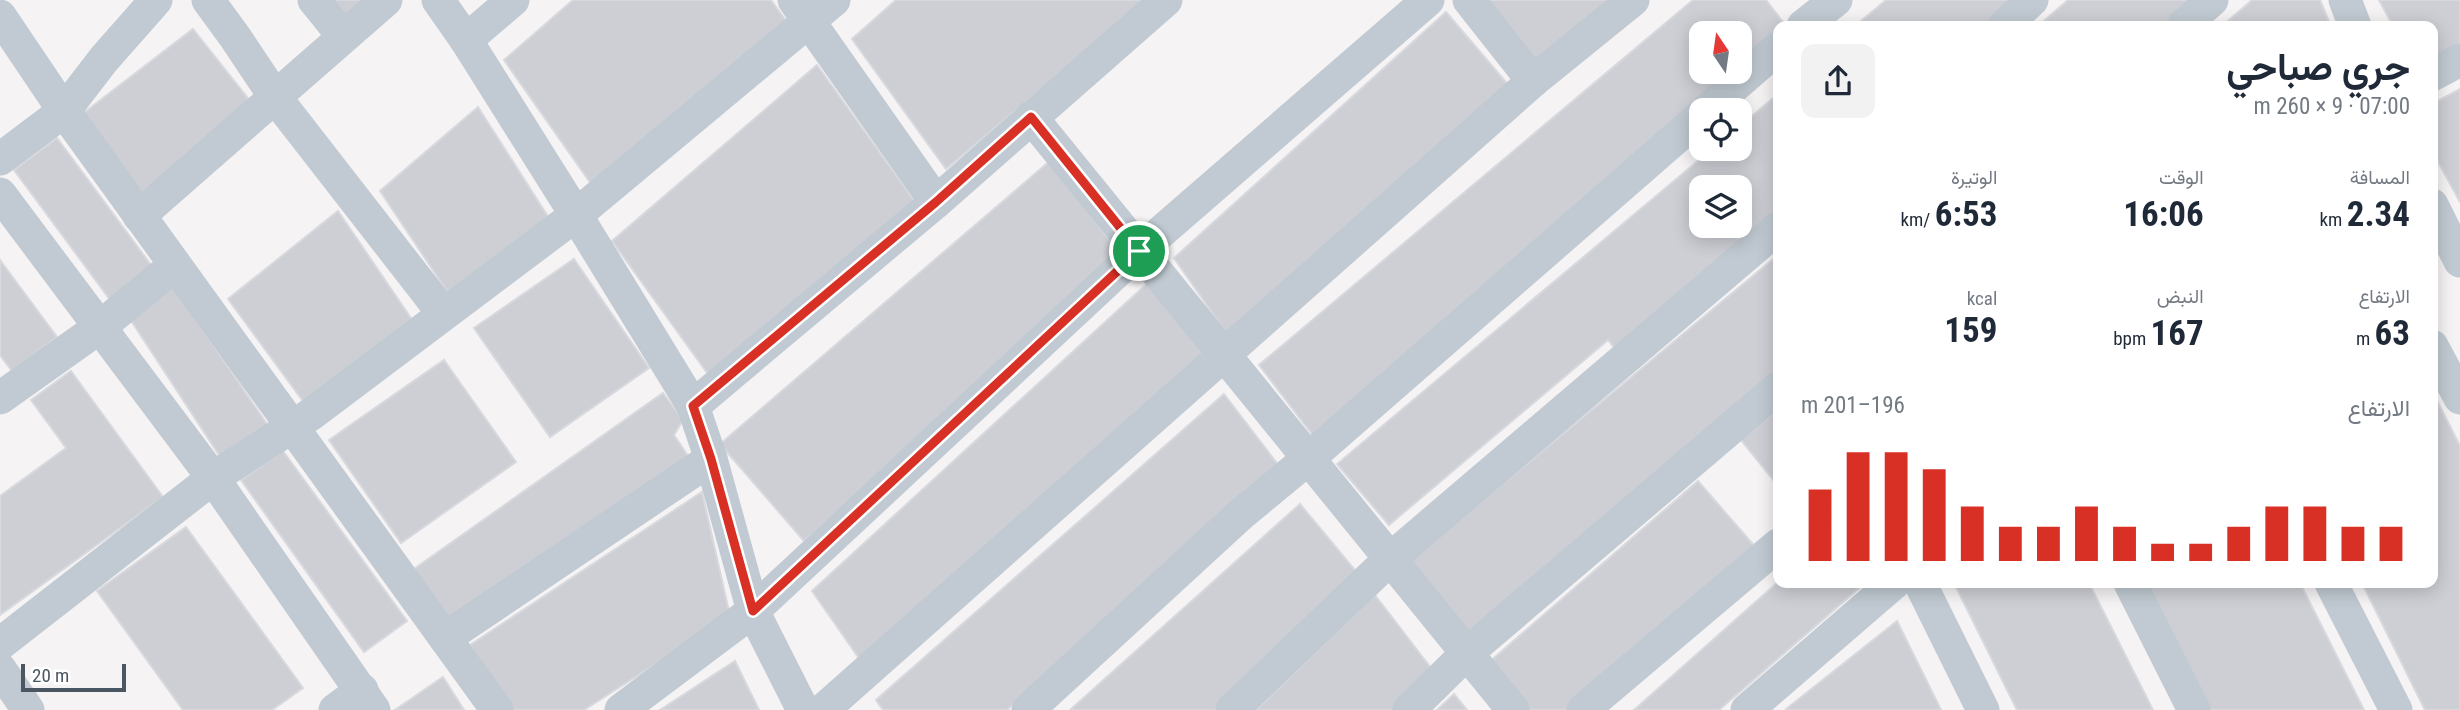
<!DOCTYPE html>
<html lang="ar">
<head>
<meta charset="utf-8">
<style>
	:root { --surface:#fff; --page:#f2f2f3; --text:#1f2937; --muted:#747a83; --accent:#d93025 }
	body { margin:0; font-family:"Roboto Condensed",Vazirmatn,sans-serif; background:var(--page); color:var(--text); direction:rtl; height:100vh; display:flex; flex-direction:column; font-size:26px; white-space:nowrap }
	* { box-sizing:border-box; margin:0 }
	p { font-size:23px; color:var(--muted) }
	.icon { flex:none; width:38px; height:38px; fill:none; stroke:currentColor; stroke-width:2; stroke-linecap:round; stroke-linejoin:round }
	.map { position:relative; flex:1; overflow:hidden; direction:ltr }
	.details { position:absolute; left:1773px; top:21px; width:665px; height:567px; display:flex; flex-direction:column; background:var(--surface); border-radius:14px; box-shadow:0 4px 18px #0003; direction:rtl }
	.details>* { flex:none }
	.needle { width:46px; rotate:347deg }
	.controls { position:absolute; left:1689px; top:21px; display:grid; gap:14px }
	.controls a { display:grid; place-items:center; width:63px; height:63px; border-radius:14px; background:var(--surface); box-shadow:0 4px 18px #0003; font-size:35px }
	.scale { position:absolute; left:21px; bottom:18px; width:105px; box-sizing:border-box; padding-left:7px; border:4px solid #4a5661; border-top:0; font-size:19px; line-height:24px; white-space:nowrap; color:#4a5661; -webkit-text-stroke:5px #fff; paint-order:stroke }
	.pin { position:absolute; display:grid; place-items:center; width:60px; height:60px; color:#fff; margin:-30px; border:4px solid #fff; border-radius:50%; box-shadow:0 2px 7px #0007 }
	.round { display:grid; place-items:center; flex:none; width:74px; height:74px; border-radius:14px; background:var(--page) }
	.head { display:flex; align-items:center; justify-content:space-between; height:119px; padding:0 28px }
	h1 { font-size:38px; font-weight:700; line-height:52px }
	.stats { display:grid; grid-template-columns:repeat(3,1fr); gap:10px; height:119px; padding:7px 28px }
	.stats div { display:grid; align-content:center }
	.stats b { font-size:35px; font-weight:700 }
	.stats small { font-size:19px; font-weight:400 }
	.stats p { font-size:19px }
	.chart { height:196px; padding:14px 28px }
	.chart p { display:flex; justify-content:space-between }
	.chart svg { width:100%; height:126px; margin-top:7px; stroke:var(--accent); stroke-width:6 }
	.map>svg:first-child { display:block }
</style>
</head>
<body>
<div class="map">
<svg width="2460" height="710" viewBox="0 0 2460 710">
	<rect width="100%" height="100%" fill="#f5f3f3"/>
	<g fill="#cdcfd5" stroke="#d7d9de" stroke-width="2" fill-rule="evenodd">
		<polygon points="334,0 383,0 353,24"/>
		<polygon points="573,0 771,0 787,22 594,188 504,60"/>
		<polygon points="896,0 1147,0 946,169 852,39"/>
		<polygon points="1486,0 1619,0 1533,67"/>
		<path d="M1693,0h73l20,26h-8v17l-460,399 -59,-77zM1701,33h39v39h-39z"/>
		<polygon points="1886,0 2019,0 1992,26 1855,26"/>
		<polygon points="2068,0 2201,0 2172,26 2038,26"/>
		<polygon points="2252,0 2320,0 2331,26 2222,26"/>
		<polygon points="2379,0 2460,0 2460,53 2432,67 2432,26 2393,26"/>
		<polygon points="1446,12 1511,88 1231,340 1174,258"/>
		<polygon points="193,29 258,111 147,198 81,115"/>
		<polygon points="817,65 918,206 713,381 612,241"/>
		<polygon points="2460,89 2460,202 2432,151 2432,104"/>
		<path d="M1778,94v128l-158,133 -12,-15 -219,185 -52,-61 375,-315h28v-23zM1701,187h39v39h-39z"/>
		<polygon points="478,107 554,226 453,300 380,191"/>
		<polygon points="57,138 154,269 111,301 14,170"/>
		<polygon points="1051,160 1123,259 804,541 720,444"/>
		<polygon points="338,211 417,327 311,412 228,299"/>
		<polygon points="1778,255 1778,382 1467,640 1404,566"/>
		<polygon points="574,259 649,368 550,437 474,328"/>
		<polygon points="0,260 57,337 12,371 0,355"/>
		<polygon points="1152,279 1207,360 863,664 812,591"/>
		<polygon points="173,286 269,427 223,461 130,319"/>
		<polygon points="444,360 516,462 401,543 329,440"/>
		<polygon points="71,371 163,497 0,615 0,496 66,448 31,400"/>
		<polygon points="2432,391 2460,446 2460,710 2425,710 2362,583 2432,583"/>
		<polygon points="663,393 683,420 674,435 692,462 452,628 414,569"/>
		<polygon points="1224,394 1283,471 1007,710 883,710 876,700"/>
		<polygon points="1778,410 1778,486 1741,440"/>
		<polygon points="283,451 407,621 364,652 241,480"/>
		<polygon points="1698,481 1757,549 1571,710 1529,710 1488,663"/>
		<polygon points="702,492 730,616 584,710 511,710 470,645"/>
		<polygon points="1300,504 1359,575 1216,710 1070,710"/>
		<polygon points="186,527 303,688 272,710 183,710 97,591"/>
		<polygon points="1778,582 1865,583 1719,710 1634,710"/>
		<polygon points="1954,583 2089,583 2153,710 2017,710"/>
		<polygon points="2142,583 2300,583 2364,710 2205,710"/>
		<polygon points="1375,595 1437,676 1403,710 1256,710"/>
		<polygon points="1897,621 1941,710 1787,710 1786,709"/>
		<polygon points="735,661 759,710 660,710"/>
		<polygon points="443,677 464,710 395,710"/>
		<polygon points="1454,694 1467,710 1437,710"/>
	</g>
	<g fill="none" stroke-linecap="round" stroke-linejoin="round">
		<g stroke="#c1cad2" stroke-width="33">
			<polyline points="156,0 104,59 64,111 497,710"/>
			<polyline points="208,0 235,37 275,97 443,313"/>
			<polyline points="314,0 343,36"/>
			<polyline points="438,0 466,40 576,215 693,406 711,459 753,611 803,710"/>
			<polyline points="794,0 936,202"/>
			<polyline points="1469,0 1533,81"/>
			<polyline points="2345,0 2355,26"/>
			<polyline points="0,16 64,111 0,159"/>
			<polyline points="1803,26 1836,0"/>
			<polyline points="2004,26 2032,0"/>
			<polyline points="2183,26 2212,0"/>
			<polyline points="466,40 513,0"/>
			<polyline points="2432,75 2460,60"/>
			<polyline points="1707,110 1778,48"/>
			<polyline points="1031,117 1513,710"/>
			<polyline points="0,194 213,478 374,710"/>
			<polyline points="2432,205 2460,261"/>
			<polyline points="139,216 386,0"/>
			<polyline points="2432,346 2460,398"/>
			<polyline points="0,398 100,327 175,265"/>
			<polyline points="693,406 936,202 1166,0"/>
			<polyline points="1920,583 1983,710"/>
			<polyline points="2130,583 2194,710"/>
			<polyline points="2331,583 2396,710"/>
			<polyline points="445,638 711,459"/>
			<polyline points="0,644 213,478 310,415 576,215 834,0"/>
			<polyline points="0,669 28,710"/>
			<polyline points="335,710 362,690"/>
			<polyline points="621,710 753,611 1139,251 1428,0"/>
			<polyline points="823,710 1533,81 1633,0"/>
			<polyline points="1028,710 1240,515 1309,458 1701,116"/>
			<polyline points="1232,710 1390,559 1778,228"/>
			<polyline points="1409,710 1467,653 1778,388"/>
			<polyline points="1583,710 1778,545"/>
			<polyline points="1747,710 1894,583"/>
		</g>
	</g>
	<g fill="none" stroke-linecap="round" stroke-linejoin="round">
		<g stroke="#fff" stroke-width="14">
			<polygon id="route" points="1031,117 1139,251 753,611 711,459 693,406 936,202"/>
		</g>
		<use href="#route" stroke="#d93025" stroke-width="9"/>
	</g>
</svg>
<div class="controls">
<a><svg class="needle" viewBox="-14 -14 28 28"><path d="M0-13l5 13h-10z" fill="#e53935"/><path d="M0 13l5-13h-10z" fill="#747a83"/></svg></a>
<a><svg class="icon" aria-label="locate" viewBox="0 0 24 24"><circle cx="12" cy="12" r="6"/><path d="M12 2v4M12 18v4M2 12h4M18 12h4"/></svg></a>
<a><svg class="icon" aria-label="layers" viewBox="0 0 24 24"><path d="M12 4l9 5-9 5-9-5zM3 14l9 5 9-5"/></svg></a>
</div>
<div class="scale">20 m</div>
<div class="pin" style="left:1139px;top:251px;background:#1e9e55"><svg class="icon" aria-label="arrive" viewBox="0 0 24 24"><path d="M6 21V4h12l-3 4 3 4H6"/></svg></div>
<section class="details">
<div class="head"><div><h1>جري صباحي</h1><p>07:00 · 9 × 260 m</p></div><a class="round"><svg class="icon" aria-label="share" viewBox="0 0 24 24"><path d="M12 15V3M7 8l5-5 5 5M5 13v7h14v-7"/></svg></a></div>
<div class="stats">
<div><p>المسافة</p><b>2.34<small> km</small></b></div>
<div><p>الوقت</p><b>16:06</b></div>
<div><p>الوتيرة</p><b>6:53<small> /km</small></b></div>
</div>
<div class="stats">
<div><p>الارتفاع</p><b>63<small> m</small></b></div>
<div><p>النبض</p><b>167<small> bpm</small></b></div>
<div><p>kcal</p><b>159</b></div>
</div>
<div class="chart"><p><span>الارتفاع</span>196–201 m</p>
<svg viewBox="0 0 160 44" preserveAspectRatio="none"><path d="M5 44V19M15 44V6M25 44V6M35 44V12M45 44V25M55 44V32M65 44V32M75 44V25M85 44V32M95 44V38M105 44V38M115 44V32M125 44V25M135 44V25M145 44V32M155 44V32"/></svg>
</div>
</section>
</div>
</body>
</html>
